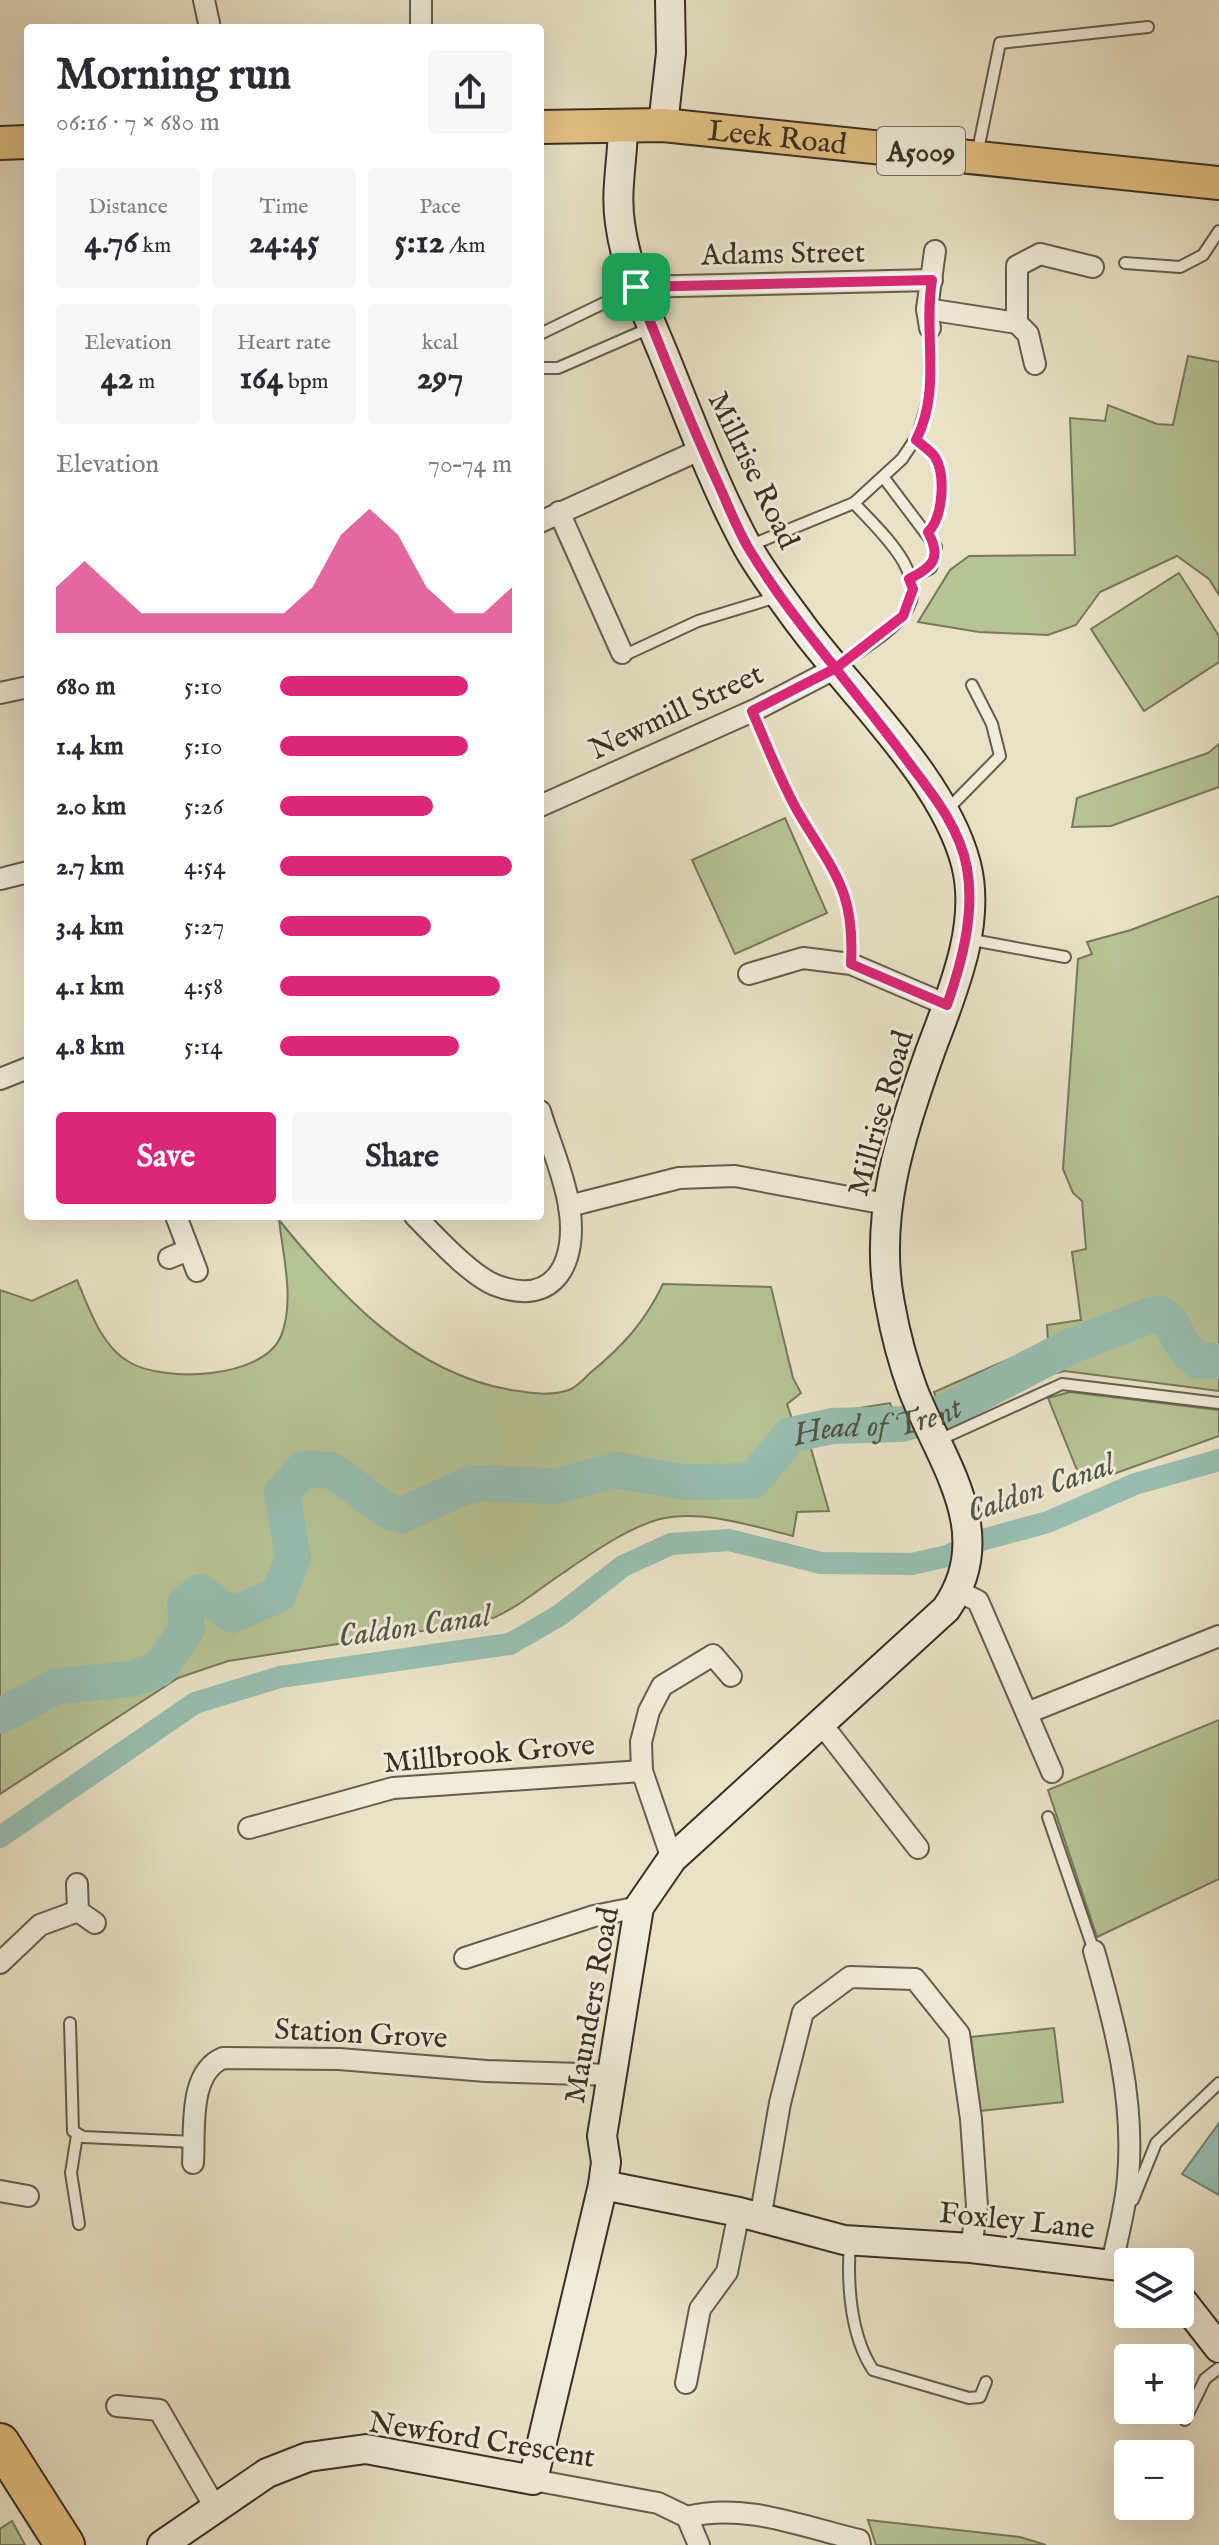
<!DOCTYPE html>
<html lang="en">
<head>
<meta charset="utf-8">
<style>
	:root { --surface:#fff; --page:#f7f7f7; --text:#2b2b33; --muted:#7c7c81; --accent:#db2777 }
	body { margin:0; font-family:"IM FELL English",serif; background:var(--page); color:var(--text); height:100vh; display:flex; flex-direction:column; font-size:30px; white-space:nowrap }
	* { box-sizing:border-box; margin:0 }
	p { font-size:26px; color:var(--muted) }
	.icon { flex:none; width:44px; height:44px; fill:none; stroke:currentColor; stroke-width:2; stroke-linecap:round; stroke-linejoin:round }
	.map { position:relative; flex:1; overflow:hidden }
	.drawer { position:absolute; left:24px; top:24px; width:520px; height:1196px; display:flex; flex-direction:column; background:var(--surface); border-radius:8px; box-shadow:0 8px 32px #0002 }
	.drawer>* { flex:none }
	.fabs { position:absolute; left:1114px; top:2248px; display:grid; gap:16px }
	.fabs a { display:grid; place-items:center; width:80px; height:80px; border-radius:8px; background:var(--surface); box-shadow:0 8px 32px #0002; font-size:40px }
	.pin { position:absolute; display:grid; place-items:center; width:68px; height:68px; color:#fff; margin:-34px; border-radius:16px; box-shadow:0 4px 12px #0006 }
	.round { display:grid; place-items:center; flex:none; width:84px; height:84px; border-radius:8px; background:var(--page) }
	.headline { display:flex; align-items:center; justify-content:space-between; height:136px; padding:0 32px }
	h1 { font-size:44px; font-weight:700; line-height:60px }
	.metrics { display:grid; grid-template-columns:repeat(3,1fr); gap:12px; height:136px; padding:8px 32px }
	.metrics div { display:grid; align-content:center; border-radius:8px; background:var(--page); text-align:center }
	.metrics b { font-size:34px; font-weight:700 }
	.metrics small { font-size:22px; font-weight:400 }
	.metrics p { font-size:22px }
	.chart { height:224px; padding:16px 32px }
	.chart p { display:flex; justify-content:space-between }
	.chart svg { width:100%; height:144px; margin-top:8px; fill:var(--accent); opacity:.7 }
	.primary-button { display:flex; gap:16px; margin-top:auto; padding:16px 32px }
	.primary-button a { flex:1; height:92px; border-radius:8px; background:var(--accent); color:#fff; font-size:32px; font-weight:700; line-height:92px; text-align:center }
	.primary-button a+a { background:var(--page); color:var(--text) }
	ul { padding:0 32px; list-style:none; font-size:26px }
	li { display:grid; grid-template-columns:128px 96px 1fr; align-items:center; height:60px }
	li i { height:20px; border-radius:10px; background:var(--accent) }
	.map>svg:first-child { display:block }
</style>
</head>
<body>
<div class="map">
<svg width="1219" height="2545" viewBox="0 0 1219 2545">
	<rect width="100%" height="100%" fill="#e9e2c6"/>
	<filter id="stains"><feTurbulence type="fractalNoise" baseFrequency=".0025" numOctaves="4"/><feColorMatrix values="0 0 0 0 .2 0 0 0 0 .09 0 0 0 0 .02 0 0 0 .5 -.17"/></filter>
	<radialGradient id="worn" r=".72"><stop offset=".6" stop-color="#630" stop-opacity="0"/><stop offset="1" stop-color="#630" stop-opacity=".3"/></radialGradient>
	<g fill="#b6c395" stroke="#78795c" stroke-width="2">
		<polygon points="1188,356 1219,362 1219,595 1209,579 1177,556 1100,592 1076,625 1048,635 979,632 918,622 950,570 969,556 1075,555 1070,418 1105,421 1108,405 1157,424 1173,425"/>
		<polygon points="1179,573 1219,636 1219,662 1144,711 1091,629"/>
		<polygon points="1219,744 1219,787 1111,826 1072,827 1077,798 1208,753"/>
		<polygon points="785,818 827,913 735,954 692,860"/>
		<polygon points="1219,896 1219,1391 1065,1371 1030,1379 946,1424 934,1392 1048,1342 1047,1325 1081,1320 1072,1252 1086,1249 1082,1201 1073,1193 1063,1169 1078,959 1092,954 1087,942 1131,930"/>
		<path d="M279,1220c60,74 132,153 232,170 19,3 42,7 60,-1 7,-3 14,-11 19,-16 32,-26 55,-51 73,-89l108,3 22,91 8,15 -14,11 5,15 98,-16 13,30 -93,12 19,66 -32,1 -4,24c-41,-10 -91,-27 -133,-17 -33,9 -68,34 -97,54 -29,19 -43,34 -77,48l-258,40 -50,17 -178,116v-504l32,11 45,-21c12,28 24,66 52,82 35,21 134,17 152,-26 14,-34 2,-81 -2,-116z"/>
		<polygon points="1070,1392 1219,1410 1219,1436 1083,1485 1048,1398"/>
		<polygon points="1219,1720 1219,1879 1097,1937 1048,1790"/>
		<polygon points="1054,2028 1063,2102 980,2111 971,2037"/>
		<polygon points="868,2520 1020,2537 1046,2545 876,2545"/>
		<polygon points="12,2521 25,2545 0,2545 0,2529"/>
	</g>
	<polygon fill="#98beb1" stroke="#728579" stroke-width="2" points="1219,2123 1219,2195 1182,2174"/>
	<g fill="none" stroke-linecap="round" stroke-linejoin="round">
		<polyline stroke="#98beb1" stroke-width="22" points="0,1837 195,1703 280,1677 510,1644 560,1615 623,1566 671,1544 729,1540 821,1563 912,1564 947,1556 982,1540 1048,1522 1135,1484 1219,1460"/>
		<path stroke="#98beb1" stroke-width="36" id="s1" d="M0,1716l57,-30 74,-7 28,-10 28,-40 -2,-25 15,-12 32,23 46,-20 15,-37 -11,-65 21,-24 28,1 57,41 14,4 71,-32 84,3 59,-16 66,12 70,-1 39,-46 41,-9 70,-2 40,-11 129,-67 78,-30 12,-2c17,11 16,32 37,47h21"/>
		<g stroke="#665c4c" stroke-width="14">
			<g id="lane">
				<polyline points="977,155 1000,43 1148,27"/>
				<polyline points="1125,263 1180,267 1203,255 1219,231"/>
				<polyline points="540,334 635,288"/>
				<polyline points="540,368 558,368 650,328"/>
				<path d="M916,440c6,5 15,11 19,17 11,19 8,61 -7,75"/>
				<polyline points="884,478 936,547 931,568 909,579"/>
				<polyline points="749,546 854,503 902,459 918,435 929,397 930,328"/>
				<polyline points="622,653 627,654 698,621 777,597"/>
				<path d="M837,667c21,-16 53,-33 68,-54 27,-38 -28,-84 -51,-110"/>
				<path d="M752,711c15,34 28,69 46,101 36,61 57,77 53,152"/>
				<polyline points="946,811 1000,756 992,724 972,685"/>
				<polyline points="967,939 1065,957"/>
				<polyline points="939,1440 1062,1384 1219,1403"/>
				<polyline points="1048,1817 1094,1951"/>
				<polyline points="70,2023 73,2131 83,2137 194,2142"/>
				<polyline points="77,2135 71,2173 79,2224"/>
				<polyline points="1133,2200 1156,2143 1219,2083"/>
				<path d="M850,2242c-3,41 0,93 23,128l96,28 11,-1 6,-15"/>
				<polyline points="1185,2420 1205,2379 1219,2368"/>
			</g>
		</g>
		<g stroke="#665c4c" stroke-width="24">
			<g id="street">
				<polyline points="204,0 210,28"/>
				<polyline points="421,28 421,0"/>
				<polyline points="636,287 932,280"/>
				<polyline points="927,309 1017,323 1028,334 1035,364"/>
				<polyline points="1017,323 1017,266 1040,254 1093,267"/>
				<polyline points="930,328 927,309 935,251"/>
				<polyline points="559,512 622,653"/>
				<polyline points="540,522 702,449"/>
				<polyline points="0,693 28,687"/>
				<polyline points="540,806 757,709 836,668"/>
				<polyline points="0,879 28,872"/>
				<polyline points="749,974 803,958 851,964 947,1005"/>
				<polyline points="0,1079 28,1068"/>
				<polyline points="569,1206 679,1178 735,1176 886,1204"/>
				<polyline points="176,1216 197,1271"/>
				<path d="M415,1216c19,19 55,59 80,69 62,24 83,-26 74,-79 -5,-32 -20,-65 -29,-95"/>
				<polyline points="169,1258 188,1250"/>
				<polyline points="958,1591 978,1601 1052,1772"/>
				<polyline points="1027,1713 1219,1636"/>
				<polyline points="820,1722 918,1848"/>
				<polyline points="249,1828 393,1788 642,1771"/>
				<polyline points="672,1859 642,1771 641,1742 649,1711 662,1686 713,1655 731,1676"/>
				<polyline points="77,1884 78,1911 95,1923"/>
				<path d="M1094,1951c21,74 41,149 34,227 -2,28 -10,57 -16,85"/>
				<polyline points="465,1958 594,1916 639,1907"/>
				<polyline points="0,1963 40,1925 78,1911"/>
				<path d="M193,2163c2,-34 -5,-90 30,-105l116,1 147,12 127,4"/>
				<polyline points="0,2191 28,2196"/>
				<polyline points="760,2219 780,2103 803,2012 850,1977 915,1979 959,2034 971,2119 977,2206 971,2248"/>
				<polyline points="686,2383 700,2309 727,2272 739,2212"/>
				<polyline points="117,2406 159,2410 216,2509"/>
				<polyline points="533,2480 658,2503 687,2517 699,2545"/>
				<path d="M687,2517c57,-15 116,10 172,23l1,5"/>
			</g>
		</g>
		<g stroke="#3a2f24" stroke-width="32">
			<g id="secondary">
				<polyline points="663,125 671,53 670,0"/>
				<polyline points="603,2185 739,2212 844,2240 971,2248 1128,2267"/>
				<polyline points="1180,2298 1219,2348"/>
				<path d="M162,2545l105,-72 41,-16 58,-8 167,31 70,-295 3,-23 -4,-26 37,-229 33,-48 274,-250c53,-76 -5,-147 -33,-219 -10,-27 -18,-58 -23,-86 -17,-86 11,-171 40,-252 21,-57 52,-126 36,-188 -22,-85 -112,-168 -164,-238 -19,-26 -40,-53 -55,-80 -32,-59 -56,-124 -81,-186 -18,-44 -40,-90 -46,-137 -5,-31 3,-66 3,-97"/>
			</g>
		</g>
		<g stroke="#3a2f24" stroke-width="36">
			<g id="primary">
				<path id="s2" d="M540,127l123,-2 556,58"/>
				<polyline points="0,143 28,142"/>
			</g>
		</g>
		<g stroke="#3a2f24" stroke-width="42">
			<polyline id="highway" points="0,2443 65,2545"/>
		</g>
		<use href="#lane" stroke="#f1ecda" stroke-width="10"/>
		<use href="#street" stroke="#f1ecda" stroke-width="20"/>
		<use href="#secondary" stroke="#f1ecda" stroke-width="28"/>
		<use href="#primary" stroke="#e4c183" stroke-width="32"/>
		<use href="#highway" stroke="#e4c183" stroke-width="38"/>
	</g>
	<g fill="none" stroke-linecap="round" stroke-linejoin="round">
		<g stroke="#fff" stroke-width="16">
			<path id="route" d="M636,287c27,66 52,132 82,196 10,22 19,46 31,66 46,76 108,142 160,214 24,32 51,65 58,105 8,46 -5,94 -20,137l-96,-41c4,-74 -17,-91 -53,-152 -18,-32 -31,-67 -46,-101l84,-43 67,-52 10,-27 -4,-10c24,-12 33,-21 19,-47 15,-14 18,-57 7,-75 -4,-6 -13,-12 -19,-17 26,-49 7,-108 16,-160l-296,7"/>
		</g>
		<use href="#route" stroke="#db2777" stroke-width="10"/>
	</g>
	<g text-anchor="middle" stroke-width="6" stroke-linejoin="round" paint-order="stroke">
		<rect fill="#f1ecda" stroke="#71685b" stroke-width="2" x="877" y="127" width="88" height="48" rx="6"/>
		<g font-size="28" font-weight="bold" fill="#3a2f24">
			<text x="921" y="161">A5009</text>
		</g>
		<g font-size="30" fill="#3a2f24" stroke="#f1ecda">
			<text dy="10" stroke="none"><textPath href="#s2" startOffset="238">Leek Road</textPath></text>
			<text transform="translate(783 253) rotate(-1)" y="10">Adams Street</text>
			<text transform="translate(754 470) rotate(64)" y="10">Millrise Road</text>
			<text transform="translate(676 711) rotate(-25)" y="10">Newmill Street</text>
			<text transform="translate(880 1113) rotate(-74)" y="10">Millrise Road</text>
			<text transform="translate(489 1753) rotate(-5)" y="10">Millbrook Grove</text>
			<text transform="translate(591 2005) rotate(-80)" y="10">Maunders Road</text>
			<text transform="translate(361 2033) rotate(3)" y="10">Station Grove</text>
			<text transform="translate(1017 2220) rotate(6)" y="10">Foxley Lane</text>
			<text transform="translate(482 2439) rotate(9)" y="10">Newford Crescent</text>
		</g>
		<g font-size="32" font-style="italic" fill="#525347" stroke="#f1ecda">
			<text dy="11" stroke="none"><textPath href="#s1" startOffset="1110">Head of Trent</textPath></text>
			<text transform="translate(1040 1487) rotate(-19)" y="11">Caldon Canal</text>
			<text transform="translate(414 1625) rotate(-8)" y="11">Caldon Canal</text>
		</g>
	</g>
	<rect width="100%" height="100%" filter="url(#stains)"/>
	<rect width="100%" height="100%" fill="url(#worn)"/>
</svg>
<div class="fabs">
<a><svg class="icon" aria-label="layers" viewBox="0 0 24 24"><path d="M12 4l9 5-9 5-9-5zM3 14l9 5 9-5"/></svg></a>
<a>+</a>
<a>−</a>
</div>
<div class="pin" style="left:636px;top:287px;background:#1e9e55"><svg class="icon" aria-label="arrive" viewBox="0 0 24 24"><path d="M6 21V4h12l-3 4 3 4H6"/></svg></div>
<section class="drawer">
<div class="headline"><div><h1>Morning run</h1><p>06:16 · 7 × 680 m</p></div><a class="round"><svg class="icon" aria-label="share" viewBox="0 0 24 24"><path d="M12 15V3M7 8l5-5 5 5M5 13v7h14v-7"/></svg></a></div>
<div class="metrics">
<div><p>Distance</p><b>4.76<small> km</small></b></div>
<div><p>Time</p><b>24:45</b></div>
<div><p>Pace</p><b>5:12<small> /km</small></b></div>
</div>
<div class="metrics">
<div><p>Elevation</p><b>42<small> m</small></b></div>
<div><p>Heart rate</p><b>164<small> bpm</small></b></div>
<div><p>kcal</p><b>297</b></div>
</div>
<div class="chart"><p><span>Elevation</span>70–74 m</p>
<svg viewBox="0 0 160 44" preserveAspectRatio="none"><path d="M0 44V30L10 22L20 30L30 38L40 38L50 38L60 38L70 38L80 38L90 30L100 14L110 6L120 14L130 30L140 38L150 38L160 30V44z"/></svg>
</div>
<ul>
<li><b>680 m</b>5:10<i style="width:81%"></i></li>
<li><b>1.4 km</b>5:10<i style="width:81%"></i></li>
<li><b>2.0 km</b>5:26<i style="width:66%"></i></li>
<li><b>2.7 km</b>4:54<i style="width:100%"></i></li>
<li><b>3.4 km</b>5:27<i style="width:65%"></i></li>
<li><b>4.1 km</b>4:58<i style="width:95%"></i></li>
<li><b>4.8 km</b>5:14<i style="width:77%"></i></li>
</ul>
<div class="primary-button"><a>Save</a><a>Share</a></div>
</section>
</div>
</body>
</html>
